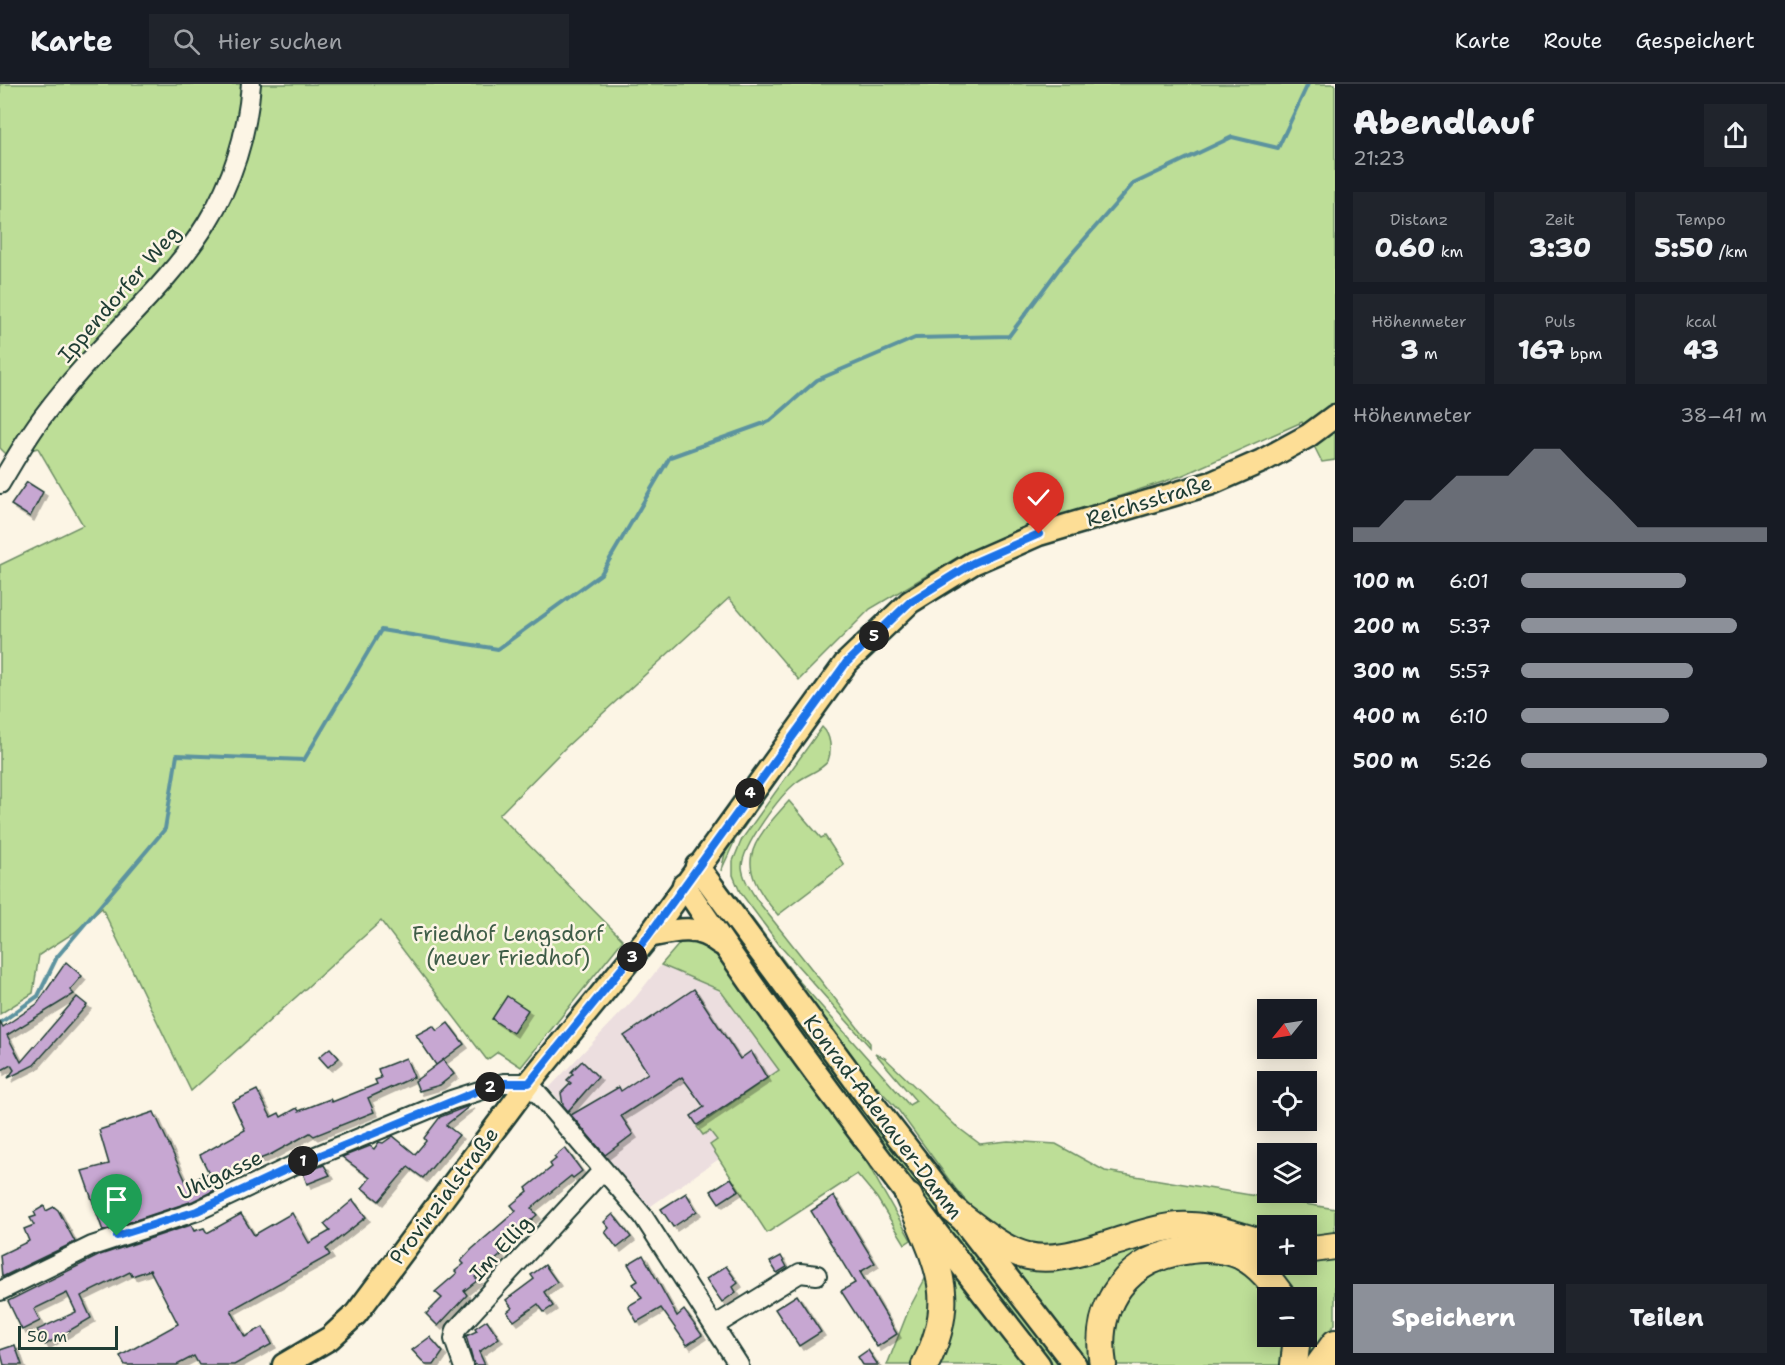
<!DOCTYPE html>
<html lang="de">
<head>
<meta charset="utf-8">
<style>
	:root { --surface:#171b24; --page:#20242c; --text:#f1f3f6; --muted:#9ea1a6; --line:#363941; --accent:#8c9099 }
	body { margin:0; font-family:"Shantell Sans",sans-serif; background:var(--page); color:var(--text); height:100vh; display:flex; flex-direction:column; font-size:22px; white-space:nowrap }
	* { box-sizing:border-box; margin:0 }
	p { font-size:20px; color:var(--muted) }
	.icon { flex:none; width:33px; height:33px; fill:none; stroke:currentColor; stroke-width:2; stroke-linecap:round; stroke-linejoin:round }
	.map { position:relative; flex:1; overflow:hidden }
	.side { display:flex; flex-direction:column; background:var(--surface); width:450px }
	.side>* { flex:none }
	.needle { width:39px; rotate:240deg }
	.tools { position:absolute; left:1257px; top:915px; display:grid; gap:12px }
	.tools a { display:grid; place-items:center; width:60px; height:60px; border-radius:0px; background:var(--surface); box-shadow:0 3px 15px #0003; font-size:30px }
	.scale { position:absolute; left:18px; bottom:15px; width:100px; box-sizing:border-box; padding-left:6px; border:3px solid #1f3d34; border-top:0; font-size:16px; line-height:21px; white-space:nowrap; color:#1f3d34; -webkit-text-stroke:4px #fcf5e5; paint-order:stroke }
	.pin { position:absolute; display:grid; place-items:center; width:51px; height:51px; color:#fff; margin:-62px -26px; border-radius:50% 50% 50% 0; rotate:-45deg; box-shadow:0 0 6px #0007 }
	.pin .icon { rotate:45deg }
	.km { position:absolute; width:30px; height:30px; margin:-15px; border-radius:50%; background:#222; color:#fff; font-size:16px; line-height:30px; text-align:center }
	.round { display:grid; place-items:center; flex:none; width:63px; height:63px; border-radius:0px; background:var(--page) }
	.summary { display:flex; align-items:center; justify-content:space-between; height:102px; padding:0 18px }
	h1 { font-size:33px; font-weight:800; line-height:45px }
	.stats { display:grid; grid-template-columns:repeat(3,1fr); gap:9px; height:102px; padding:6px 18px }
	.stats div { display:grid; align-content:center; border-radius:0px; background:var(--page); text-align:center }
	.stats b { font-size:26px; font-weight:800 }
	.stats small { font-size:16px; font-weight:400 }
	.stats p { font-size:16px }
	.chart { height:168px; padding:12px 18px }
	.chart p { display:flex; justify-content:space-between }
	.chart svg { width:100%; height:108px; margin-top:6px; fill:var(--accent); opacity:.7 }
	.action { display:flex; gap:12px; margin-top:auto; padding:12px 18px }
	.action a { flex:1; height:69px; border-radius:0px; background:var(--accent); color:#fff; font-size:24px; font-weight:800; line-height:69px; text-align:center }
	.action a+a { background:var(--page); color:var(--text) }
	ul { padding:0 18px; list-style:none; font-size:20px }
	li { display:grid; grid-template-columns:96px 72px 1fr; align-items:center; height:45px }
	li i { height:15px; border-radius:8px; background:var(--accent) }
	header { display:flex; align-items:center; gap:36px; box-sizing:border-box; height:84px; padding:0 30px; background:var(--surface); border-bottom:2px solid var(--line) }
	header strong { font-size:28px }
	nav { display:flex; gap:33px; margin-inline-start:auto; font-size:21px }
	.search { width:420px; height:54px; background:var(--page); display:flex; align-items:center; gap:15px; box-sizing:border-box; padding:0 21px; border-radius:0px; color:var(--muted); font-size:22px }
	main { display:flex; flex:1; min-height:0 }
	.map>svg:first-child { display:block }
</style>
</head>
<body>
<header>
<strong>Karte</strong>
<div class="search"><svg class="icon" aria-label="search" viewBox="0 0 24 24"><circle cx="10" cy="10" r="6"/><path d="M15 15l6 6"/></svg>Hier suchen</div>
<nav><a>Karte</a><a>Route</a><a>Gespeichert</a></nav>
</header>
<main>
<div class="map">
<svg width="1335" height="1281" viewBox="0 0 1335 1281">
	<defs>
		<filter id="shadow"><feDropShadow dx="4" dy="4" stdDeviation="0" flood-color="#0004"/></filter>
	</defs>
	<rect width="100%" height="100%" fill="#fcf5e5"/>
	<filter id="ink" filterUnits="userSpaceOnUse"><feTurbulence type="fractalNoise" baseFrequency=".0167" numOctaves="2"/><feDisplacementMap in="SourceGraphic" scale="12" xChannelSelector="R" yChannelSelector="G"/><feConvolveMatrix kernelMatrix="1 2 1 2 8 2 1 2 1" color-interpolation-filters="sRGB"/></filter>
	<g filter="url(#ink)">
		<polygon fill="#ecdedf" points="661,881 720,906 779,986 698,1043 703,1051 710,1047 717,1056 710,1062 719,1075 648,1124 549,1004 635,914"/>
		<g fill="#bdde97" stroke="#6e8e66" stroke-width="1.5">
			<polygon points="0,0 1335,0 1335,376 1322,378 1302,338 1181,392 1019,445 958,473 870,525 799,596 729,514 566,663 499,731 623,856 521,983 498,968 487,976 381,837 191,1007 102,824 75,848 39,871 33,909 0,930 0,481 83,441 38,364 8,372 0,364"/>
			<polygon points="814,639 817,640 735,756 721,787 725,769"/>
			<path d="M822,643c9,8 10,23 6,34 -7,10 -21,13 -31,21 -16,12 -55,64 -55,85 1,12 9,23 15,33l113,143v4l-89,-100 -41,-55 -7,-17v-14l9,-22z"/>
			<path d="M789,717l32,37 4,-2 19,29 -66,50c-44,-51 -30,-69 11,-114z"/>
			<polygon points="724,797 799,897 909,1021 916,1017 875,969 885,974 956,1042 980,1060 1008,1057 1056,1060 1105,1087 1335,1125 1335,1150 1326,1153 1307,1153 1306,1142 1268,1142 1267,1147 1023,1162 989,1144 955,1104 899,1027 857,981 733,815"/>
			<polygon points="710,813 1065,1281 1051,1281 982,1194 704,822"/>
			<polygon points="686,852 711,860 858,1063 911,1156 905,1160 877,1114 857,1090 767,1149 710,1061 717,1056 710,1047 703,1051 697,1043 779,986 720,906 661,881"/>
			<polygon points="1182,1150 1267,1166 1268,1180 1306,1180 1307,1172 1335,1170 1335,1240 1306,1281 1306,1214 1291,1213 1249,1170 1123,1189 1095,1281 1090,1281 1004,1172"/>
			<polygon points="1200,1172 1247,1185 1268,1214 1268,1252 1289,1253 1288,1281 1110,1281 1110,1241 1140,1193"/>
			<polygon points="948,1182 1025,1281 933,1281"/>
			<polygon points="926,1193 933,1213 926,1249 912,1281 887,1281 909,1225"/>
		</g>
		<g fill="none" stroke-linecap="round" stroke-linejoin="round">
			<polyline stroke="#5c939f" stroke-width="4" points="0,939 38,912 57,873 165,745 177,671 304,676 381,546 498,565 601,490 670,373 770,337 817,296 915,254 1009,252 1061,182 1133,100 1232,53 1278,64 1308,0"/>
		</g>
		<g fill="#c7a7d2" stroke="#1f3d34" stroke-width="1.5" filter="url(#shadow)">
			<polygon points="27,398 43,408 30,433 11,421"/>
			<polygon points="66,878 82,892 70,906 74,910 7,951 21,978 77,913 87,921 34,981 8,994 14,986 11,981 0,987 0,937 3,943 37,920"/>
			<polygon points="694,905 740,975 751,967 767,994 697,1041 691,1032 704,1023 682,993 621,1032 633,1050 605,1071 571,1031 619,1003 621,1007 648,989 624,952"/>
			<polygon points="507,912 528,926 513,949 492,935"/>
			<polygon points="448,939 464,960 436,981 416,951 433,942 437,947"/>
			<polygon points="330,964 339,974 328,983 319,973"/>
			<polygon points="406,974 414,993 368,1014 374,1028 314,1052 310,1049 270,1071 257,1076 250,1076 212,1095 200,1071 245,1046 232,1018 257,1006 271,1033 279,1029 281,1033 297,1024 299,1027 330,1015 332,1018 377,1000 375,996 381,994 378,985"/>
			<polygon points="443,976 454,990 440,1001 419,1007 415,997"/>
			<polygon points="582,977 598,993 568,1027 563,1021 561,1009 571,999 567,996 573,990 571,988"/>
			<polygon points="471,1021 446,1041 459,1051 423,1094 408,1083 379,1117 362,1104 370,1094 342,1073 370,1062 374,1065 379,1058 383,1059 393,1052 415,1070 426,1057 424,1054 440,1033"/>
			<polygon points="154,1028 187,1100 208,1089 217,1105 193,1117 103,1147 82,1087 109,1080 99,1046"/>
			<polygon points="565,1064 582,1087 573,1094 571,1092 531,1124 537,1131 505,1158 508,1161 499,1168 501,1171 475,1193 478,1196 464,1207 467,1211 438,1242 426,1230 442,1214 435,1208 457,1189 455,1187 464,1180 461,1177 472,1165 516,1127 511,1121 528,1107 526,1104 552,1083 550,1080 556,1075 554,1073"/>
			<polygon points="324,1081 330,1091 307,1100 303,1089"/>
			<polygon points="731,1094 739,1106 719,1119 711,1107"/>
			<polygon points="686,1109 697,1127 673,1143 661,1125"/>
			<polygon points="834,1112 875,1179 860,1188 897,1250 877,1263 841,1207 855,1199 811,1127"/>
			<polygon points="353,1116 366,1133 326,1165 330,1171 231,1226 245,1253 263,1243 272,1260 234,1281 199,1281 194,1272 177,1281 125,1281 120,1272 178,1240 150,1186 132,1192 130,1188 81,1212 91,1234 45,1261 37,1246 76,1228 67,1209 34,1225 40,1237 22,1246 8,1217 100,1171 191,1141 194,1147 204,1144 207,1149 241,1130 254,1151 292,1129 309,1159 330,1147 324,1140"/>
			<polygon points="44,1122 46,1127 54,1123 58,1126 75,1158 2,1193 0,1171 29,1157 24,1145 34,1141 30,1134 36,1132 34,1128"/>
			<polygon points="613,1130 631,1153 617,1164 605,1148 609,1144 604,1138"/>
			<polygon points="643,1171 677,1232 684,1226 702,1251 687,1261 661,1224 637,1238 628,1222 642,1214 633,1200 638,1197 628,1180"/>
			<polygon points="781,1172 787,1183 777,1189 770,1178"/>
			<polygon points="545,1181 557,1198 544,1208 553,1222 544,1228 538,1220 514,1237 507,1228 512,1224 506,1216 534,1195 531,1191"/>
			<polygon points="726,1182 738,1199 733,1203 736,1208 722,1218 706,1195"/>
			<polygon points="797,1211 821,1248 799,1262 775,1225"/>
			<polygon points="487,1236 499,1254 479,1268 485,1281 474,1281 466,1252 477,1247 475,1244"/>
			<polygon points="430,1253 443,1268 434,1281 426,1281 412,1266"/>
			<polygon points="15,1261 22,1281 4,1281 0,1266"/>
			<polygon points="868,1266 878,1281 863,1281 858,1273"/>
		</g>
		<g fill="none" stroke-linecap="round" stroke-linejoin="round">
			<g stroke="#1f3d34" stroke-width="22">
				<g id="minor">
					<path d="M0,400c14,-23 27,-47 44,-69 86,-115 195,-170 207,-331"/>
					<polyline points="0,1207 92,1162 197,1127 294,1081 451,1016 504,999 529,999 643,1132 739,1281"/>
					<polyline points="714,1242 800,1189 817,1191"/>
					<polyline points="463,1281 454,1255 456,1246 603,1086"/>
				</g>
			</g>
			<g stroke="#1f3d34" stroke-width="27">
				<g id="major">
					<polyline points="697,782 869,1015 1075,1281"/>
					<path d="M684,801c110,166 233,323 355,480"/>
					<path d="M649,852c27,-6 48,-12 71,7"/>
					<polyline points="284,1281 330,1254 356,1230 529,999 649,852 846,579 910,518 973,479 1039,450 1212,399 1262,377 1308,352 1335,332"/>
				</g>
			</g>
			<g stroke="#1f3d34" stroke-width="30">
				<g id="highway">
					<path d="M909,1113c27,64 51,100 16,168"/>
					<path d="M952,1125c68,53 78,61 163,33 20,-6 41,-14 63,-16 30,-2 60,10 90,18"/>
					<polyline points="1306,1166 1335,1162"/>
					<path d="M1103,1281c-10,-62 25,-109 88,-115 15,-2 35,-1 50,6 19,10 30,25 42,42"/>
					<polyline points="1294,1281 1297,1252"/>
					<polyline points="1319,1281 1335,1259"/>
				</g>
			</g>
			<use href="#minor" stroke="#fcf5e5" stroke-width="18"/>
			<use href="#major" stroke="#fdde96" stroke-width="22"/>
			<use href="#highway" stroke="#fdde96" stroke-width="26"/>
		</g>
	</g>
	<g fill="none" stroke-linecap="round" stroke-linejoin="round" filter="url(#ink)">
		<g stroke="#fff" stroke-width="12">
			<polyline id="route" points="117,1152 197,1127 294,1082 480,1006 504,999 529,999 648,852 846,579 910,518 973,479 1039,450"/>
		</g>
		<use href="#route" stroke="#1a73e8" stroke-width="8"/>
	</g>
	<g text-anchor="middle" stroke-width="5" stroke-linejoin="round" paint-order="stroke">
		<g font-size="21" fill="#1f3d34" stroke="#fcf5e5">
			<text transform="translate(119 210) rotate(-49)" y="7">Ippendorfer Weg</text>
			<text transform="translate(1149 417) rotate(-17)" y="7">Reichsstraße</text>
			<text transform="translate(883 1033) rotate(53)" y="7">Konrad-Adenauer-Damm</text>
			<text transform="translate(220 1091) rotate(-25)" y="7">Uhlgasse</text>
			<text transform="translate(444 1112) rotate(-53)" y="7">Provinzialstraße</text>
			<text transform="translate(501 1164) rotate(-47)" y="7">Im Ellig</text>
		</g>
		<g font-size="21" fill="#3f5d48" stroke="#fcf5e5">
			<text x="508" y="857">Friedhof Lengsdorf<tspan x="508" dy="24">(neuer Friedhof)</tspan></text>
		</g>
	</g>
</svg>
<div class="tools">
<a><svg class="needle" viewBox="-14 -14 28 28"><path d="M0-13l5 13h-10z" fill="#e53935"/><path d="M0 13l5-13h-10z" fill="#9ea1a6"/></svg></a>
<a><svg class="icon" aria-label="locate" viewBox="0 0 24 24"><circle cx="12" cy="12" r="6"/><path d="M12 2v4M12 18v4M2 12h4M18 12h4"/></svg></a>
<a><svg class="icon" aria-label="layers" viewBox="0 0 24 24"><path d="M12 4l9 5-9 5-9-5zM3 14l9 5 9-5"/></svg></a>
<a>+</a>
<a>−</a>
</div>
<div class="scale">50 m</div>
<div class="pin" style="left:117px;top:1152px;background:#1e9e55"><svg class="icon" aria-label="arrive" viewBox="0 0 24 24"><path d="M6 21V4h12l-3 4 3 4H6"/></svg></div>
<div class="pin" style="left:1039px;top:450px;background:#d93025"><svg class="icon" aria-label="check" viewBox="0 0 24 24"><path d="M5 12l5 5 9-10"/></svg></div>
<b class="km" style="left:303px;top:1077px">1</b>
<b class="km" style="left:490px;top:1003px">2</b>
<b class="km" style="left:632px;top:873px">3</b>
<b class="km" style="left:750px;top:709px">4</b>
<b class="km" style="left:874px;top:552px">5</b>
</div>
<section class="side">
<div class="summary"><div><h1>Abendlauf</h1><p>21:23</p></div><a class="round"><svg class="icon" aria-label="share" viewBox="0 0 24 24"><path d="M12 15V3M7 8l5-5 5 5M5 13v7h14v-7"/></svg></a></div>
<div class="stats">
<div><p>Distanz</p><b>0.60<small> km</small></b></div>
<div><p>Zeit</p><b>3:30</b></div>
<div><p>Tempo</p><b>5:50<small> /km</small></b></div>
</div>
<div class="stats">
<div><p>Höhenmeter</p><b>3<small> m</small></b></div>
<div><p>Puls</p><b>167<small> bpm</small></b></div>
<div><p>kcal</p><b>43</b></div>
</div>
<div class="chart"><p><span>Höhenmeter</span>38–41 m</p>
<svg viewBox="0 0 160 44" preserveAspectRatio="none"><path d="M0 44V38L10 38L20 27L30 27L40 17L50 17L60 17L70 6L80 6L90 17L100 27L110 38L120 38L130 38L140 38L150 38L160 38V44z"/></svg>
</div>
<ul>
<li><b>100 m</b>6:01<i style="width:67%"></i></li>
<li><b>200 m</b>5:37<i style="width:88%"></i></li>
<li><b>300 m</b>5:57<i style="width:70%"></i></li>
<li><b>400 m</b>6:10<i style="width:60%"></i></li>
<li><b>500 m</b>5:26<i style="width:100%"></i></li>
</ul>
<div class="action"><a>Speichern</a><a>Teilen</a></div>
</section>
</main>
</body>
</html>
